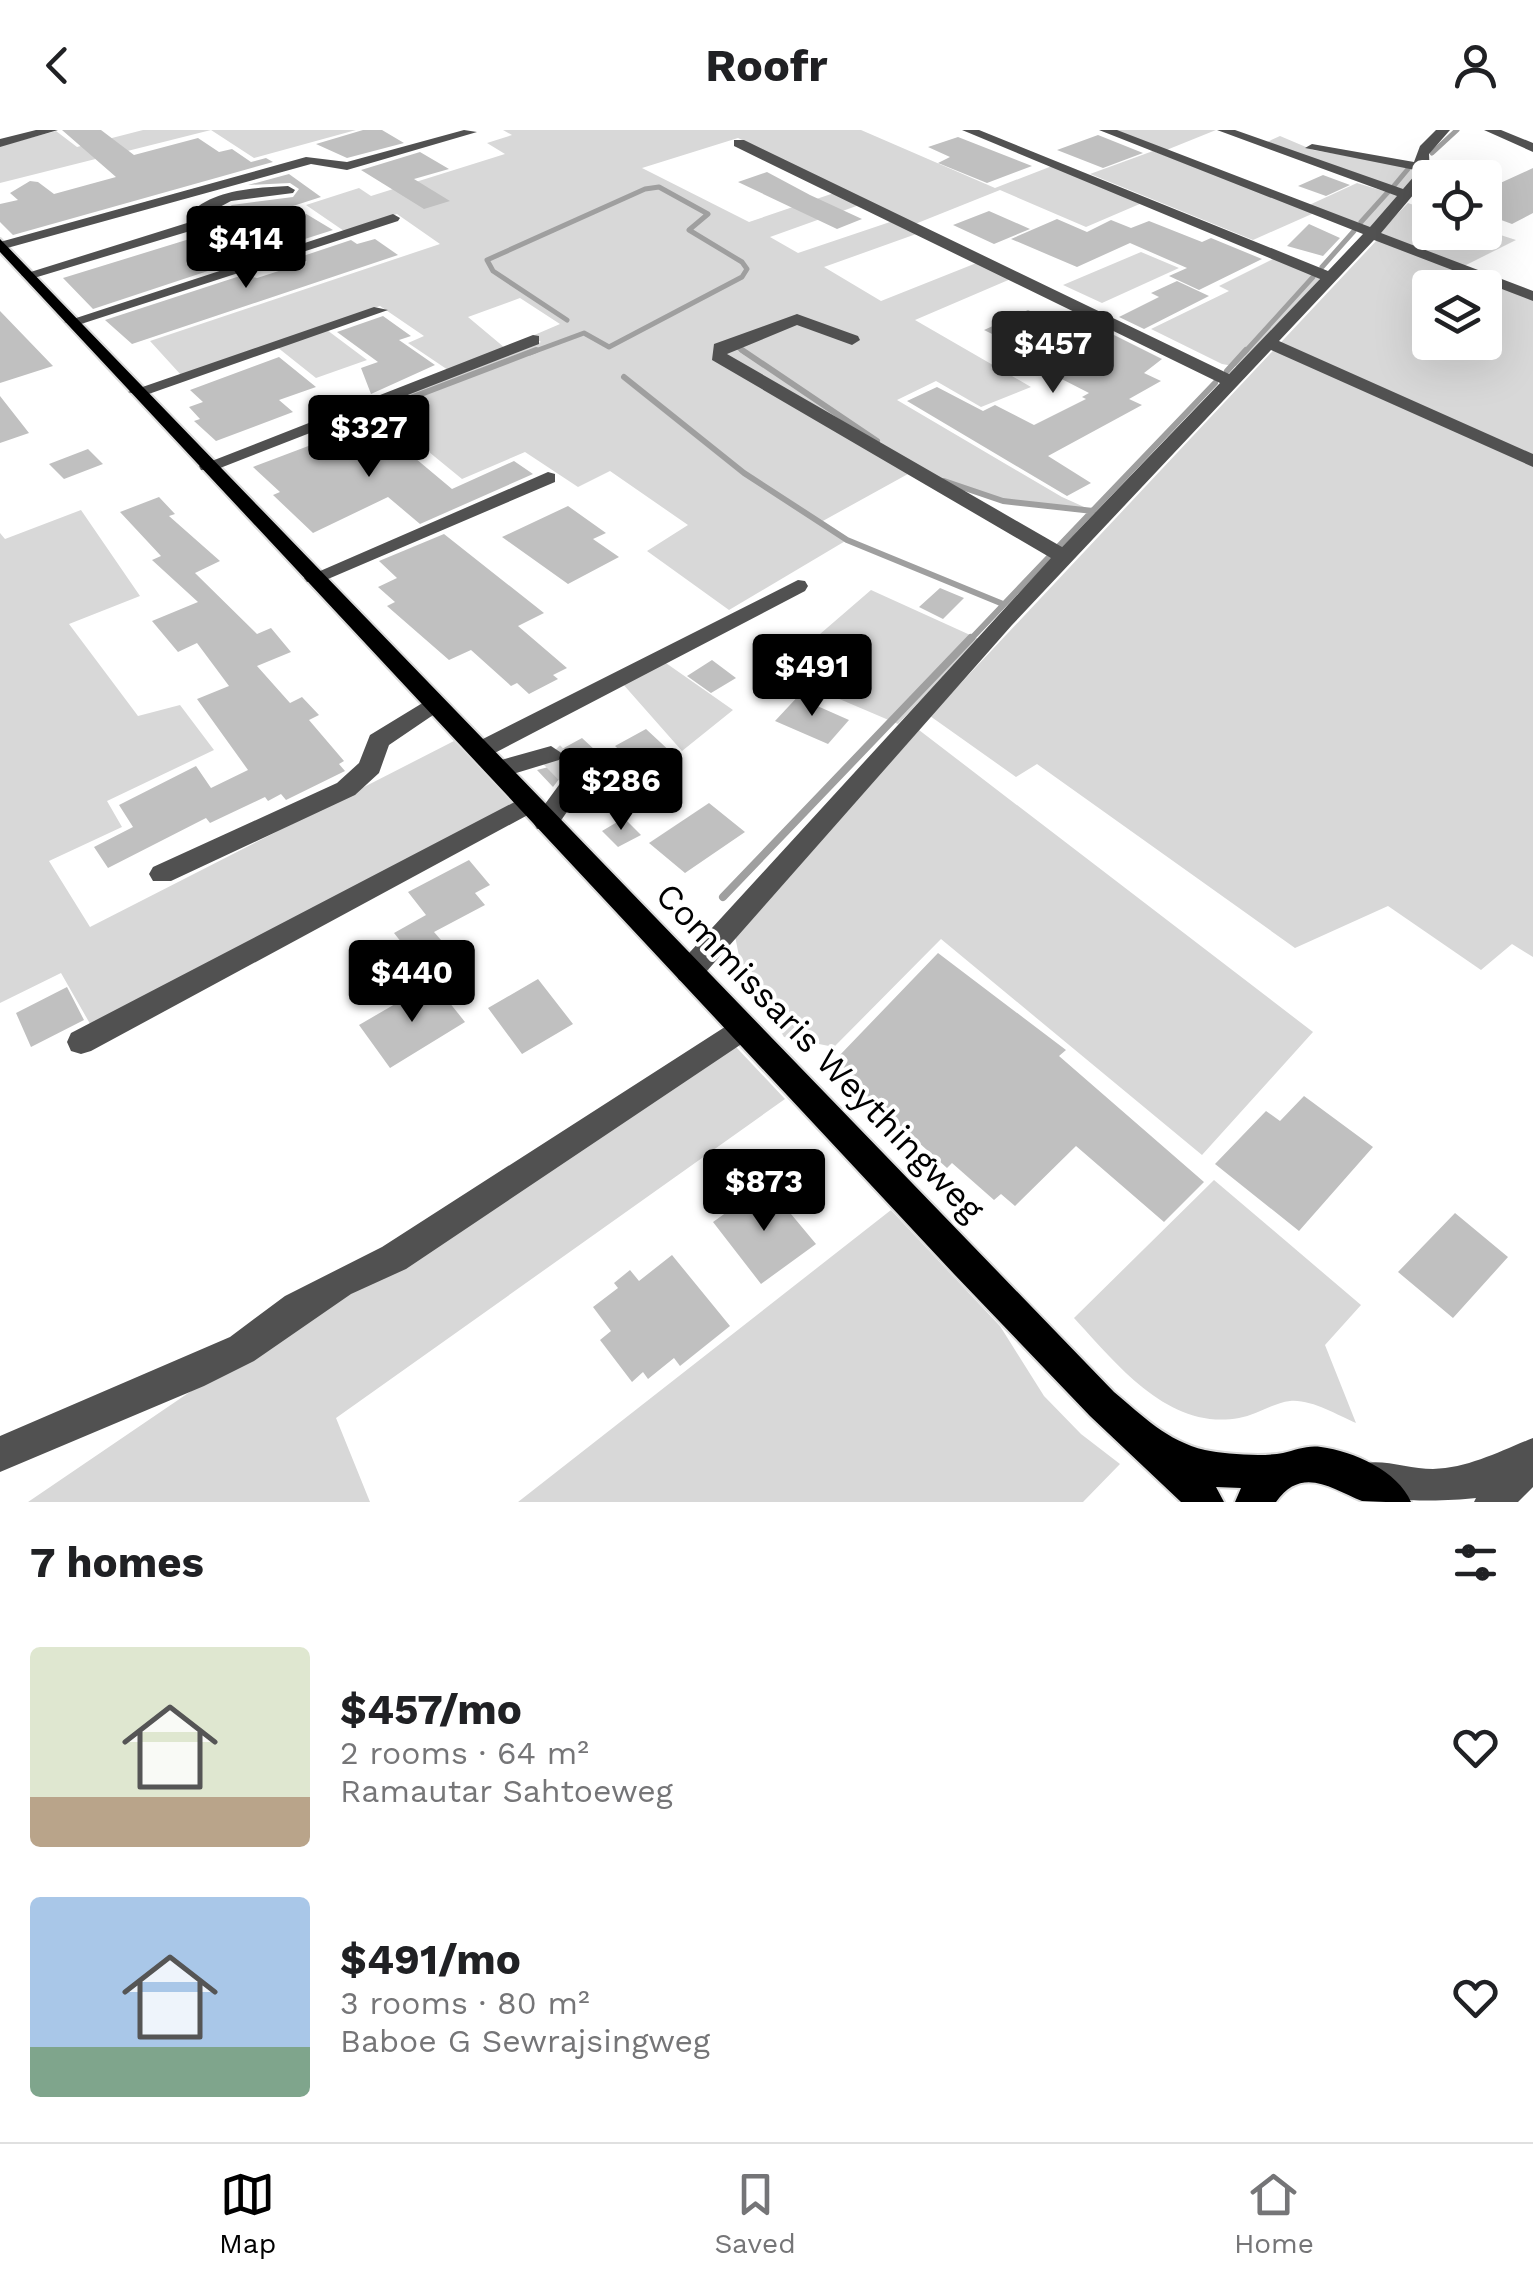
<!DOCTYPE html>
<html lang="en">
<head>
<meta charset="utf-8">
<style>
  :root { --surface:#fff; --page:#f6f6f6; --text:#202124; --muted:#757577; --line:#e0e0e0; --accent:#000 }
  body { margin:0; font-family:"Work Sans",sans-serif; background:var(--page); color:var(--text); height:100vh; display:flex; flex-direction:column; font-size:38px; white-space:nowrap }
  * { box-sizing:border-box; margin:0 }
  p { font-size:32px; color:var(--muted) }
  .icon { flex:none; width:55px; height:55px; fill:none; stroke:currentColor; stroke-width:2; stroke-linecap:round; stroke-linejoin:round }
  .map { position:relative; height:1372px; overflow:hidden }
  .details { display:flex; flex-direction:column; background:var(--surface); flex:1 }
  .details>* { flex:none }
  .fabs { position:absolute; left:1412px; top:30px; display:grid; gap:20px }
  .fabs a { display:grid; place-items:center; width:90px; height:90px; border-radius:10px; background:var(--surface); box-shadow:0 10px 40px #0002; font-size:50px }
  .price { position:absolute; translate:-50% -85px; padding:0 22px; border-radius:10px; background:var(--accent); color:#fff; font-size:32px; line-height:65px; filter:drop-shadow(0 2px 5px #0008) }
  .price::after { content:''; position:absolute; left:50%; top:60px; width:30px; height:22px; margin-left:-15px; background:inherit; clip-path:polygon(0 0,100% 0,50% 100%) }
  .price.active { background:#222; color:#fff }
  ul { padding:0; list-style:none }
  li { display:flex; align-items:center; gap:30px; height:250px; padding:0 30px }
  li span { display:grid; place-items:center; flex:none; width:280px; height:200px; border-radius:10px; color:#555 }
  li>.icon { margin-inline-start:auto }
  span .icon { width:120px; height:120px; fill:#fffc; stroke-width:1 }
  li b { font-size:42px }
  h2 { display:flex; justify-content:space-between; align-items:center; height:120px; padding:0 30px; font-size:42px }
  header { display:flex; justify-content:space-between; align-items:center; height:130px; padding:0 30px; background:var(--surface); font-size:45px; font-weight:700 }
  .menu { display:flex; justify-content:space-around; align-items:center; height:140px; border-top:2px solid var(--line); background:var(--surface); font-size:28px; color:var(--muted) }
  .menu a { display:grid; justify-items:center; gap:5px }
  .menu .active { color:var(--accent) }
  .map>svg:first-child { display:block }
  .green { fill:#d8d8d8; fill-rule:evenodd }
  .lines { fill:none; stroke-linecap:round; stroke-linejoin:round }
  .stream-far2 { stroke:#9f9f9f; stroke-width:5 }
  .stream-far1 { stroke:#9f9f9f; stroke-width:6 }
  .stream { stroke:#9f9f9f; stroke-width:8 }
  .building { fill:#c0c0c0 }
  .minor-tunnel { stroke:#d9d9d9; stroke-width:25; stroke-dasharray:25 12; stroke-linecap:butt }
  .major-casing { stroke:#dbdbdb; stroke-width:4 }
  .minor { fill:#515151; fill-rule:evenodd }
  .major { fill:#000; fill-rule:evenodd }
  .labels { text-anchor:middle; stroke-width:8; stroke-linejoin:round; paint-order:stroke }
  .street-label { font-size:35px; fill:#000; stroke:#fff }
</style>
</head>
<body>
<header><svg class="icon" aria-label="back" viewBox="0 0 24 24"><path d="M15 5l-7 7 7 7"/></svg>Roofr<svg class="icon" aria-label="person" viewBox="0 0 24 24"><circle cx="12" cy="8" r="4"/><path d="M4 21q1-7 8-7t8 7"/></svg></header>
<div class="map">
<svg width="1533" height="1372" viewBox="0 0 1533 1372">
  <rect width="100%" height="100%" fill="#fff"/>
  <path class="green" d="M 143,0 L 356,0 L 254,28 L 211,0 L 0,53 L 0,16 L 56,1 L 77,17 Z
    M 503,0 L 861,0 L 995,58 L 1052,36 L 1142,73 L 1086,97 L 1000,60 L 915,94 L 738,8 L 642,38 L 749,92 L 837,62 L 862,74 L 770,107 L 798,123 L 893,91 L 919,103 L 824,137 L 881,171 L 979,132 L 1013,148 L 915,190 L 1031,257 L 981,277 L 936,251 L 897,270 L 1062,367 L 1093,381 L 1003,371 L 917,339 L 821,392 L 847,410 L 729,480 L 647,421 L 688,395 L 610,341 L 578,357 L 525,322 L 462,349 L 374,277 L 541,212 L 532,206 L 560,194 L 520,168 L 468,187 L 505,218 L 448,240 L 408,213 L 424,206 L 380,176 L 181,245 L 150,211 L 440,114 L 397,84 L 344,101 L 306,75 L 359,58 L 371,66 L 505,24 L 487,13 L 512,5 Z
    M 1110,0 L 1216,0 L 1164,21 Z
    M 1280,6 L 1313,20 L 1418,38 L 1418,44 L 1403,60 L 1267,12 Z
    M 1153,21 L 1314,83 L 1253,110 L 1090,44 Z
    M 1357,53 L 1400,66 L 1370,98 L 1307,76 Z
    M 1408,73 L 1430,81 L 1430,102 L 1485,100 L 1516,110 L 1464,136 L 1378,104 Z
    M 1377,110 L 1533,170 L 1533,827 L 1512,814 L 1481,840 L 1388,776 L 1295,818 L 1037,634 L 1016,647 L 930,586 ZM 1430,158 L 1485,158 L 1485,212 L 1430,212 Z
    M 1141,122 L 1179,138 L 1102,173 L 1063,155 Z
    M 1275,128 L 1319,147 L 1319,150 L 1239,237 L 1222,234 L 1151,199 L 1229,161 L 1219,156 Z
    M 327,200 L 367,230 L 316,248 L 277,217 Z
    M 81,380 L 140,466 L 69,494 L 138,586 L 180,575 L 214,620 L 107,671 L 122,697 L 49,731 L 90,797 L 454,611 L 515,673 L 93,899 L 61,843 L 0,873 L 0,403 L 5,409 Z
    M 871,460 L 979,509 L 898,594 L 776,542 Z
    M 663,531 L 733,580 L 682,621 L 622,553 Z
    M 919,600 L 1313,902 L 1202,1025 L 941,809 L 834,917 L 784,907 L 741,836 L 735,806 Z
    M 721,901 L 785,969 L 336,1288 L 370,1372 L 28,1372 Z
    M 1214,1050 L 1361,1175 L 1325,1215 L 1356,1293 C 1337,1285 1311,1269 1290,1271 C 1273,1273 1256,1285 1239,1288 C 1168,1301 1116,1233 1074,1188 Z
    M 891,1080 L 1000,1196 L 1044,1266 L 1081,1304 L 1120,1334 L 1083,1372 L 518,1372 Z"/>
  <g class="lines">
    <path class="stream-far2" d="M 1432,23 L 1457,0
      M 1393,57 L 1408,39
      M 1361,92 L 1388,62
      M 1322,137 L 1354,101
      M 739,218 L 746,223
      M 530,223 L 584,203 L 609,217 L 742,147 L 747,139 L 742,132 L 689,100 L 708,84 L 659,57 L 645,59 L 487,130 L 493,141 L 567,190
      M 1244,223 L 1313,147"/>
    <path class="stream-far1" d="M 742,220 L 877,311
      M 1227,241 L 1246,220
      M 624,247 L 744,343 L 847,410 L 1003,474
      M 400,272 L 536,220
      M 944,351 L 1003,371 L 1093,381
      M 1058,417 L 1215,253
      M 969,511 L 1049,427"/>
    <path class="stream" d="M 723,767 L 971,508"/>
  </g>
  <path class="building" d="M 62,0 L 101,0 L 134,25 L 198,8 L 219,22 L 232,19 L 251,32 L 266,28 L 273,32 L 13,105 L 0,92 L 0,74 L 18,70 L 10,63 L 30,51 L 38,52 L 54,64 L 116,47 Z
    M 363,0 L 382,0 L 404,13 L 347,28 L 316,14 Z
    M 1098,5 L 1143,23 L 1103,38 L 1057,20 Z
    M 958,7 L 1032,36 L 987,53 L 938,33 L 950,27 L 928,17 Z
    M 420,22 L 449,39 L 414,49 L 450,71 L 424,79 L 361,40 Z
    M 1533,38 L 1533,83 L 1512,94 L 1485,84 L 1485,60 Z
    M 767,42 L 810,65 L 862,89 L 837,99 L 738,52 Z
    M 289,44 L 321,67 L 293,76 L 333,100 L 286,115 L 266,100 L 230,111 L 204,92 L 232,75 L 293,67 L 299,59 L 290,53 L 248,55 Z
    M 1323,45 L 1350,55 L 1326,66 L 1298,56 Z
    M 989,81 L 1030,99 L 994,114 L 953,95 Z
    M 1057,89 L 1087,102 L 1111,90 L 1131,98 L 1149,91 L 1202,112 L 1211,108 L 1262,129 L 1199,160 L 1169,146 L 1187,138 L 1130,113 L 1077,137 L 1011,109 Z
    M 1309,94 L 1340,108 L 1323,126 L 1287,116 Z
    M 196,107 L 229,134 L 93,179 L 63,148 Z
    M 375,109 L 398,125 L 132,214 L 105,190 L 243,145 L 257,148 L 307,132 L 300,127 L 351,110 L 357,114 Z
    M 1177,151 L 1209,166 L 1144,199 L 1119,187 L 1159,167 L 1151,163 Z
    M 1028,180 L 1066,198 L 1079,191 L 1098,197 L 1162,229 L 1144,243 L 1161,251 L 1129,269 L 1142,275 L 1048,326 L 1091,353 L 1067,366 L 907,271 L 937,257 L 983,281 L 995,275 L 1034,295 L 1086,269 L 1082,267 L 1089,263 L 1050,243 L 1061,238 L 984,200 Z
    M 0,181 L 53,236 L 0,253 Z
    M 383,186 L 411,206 L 399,210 L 435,235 L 371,264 L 361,238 L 378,232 L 337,202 Z
    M 279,227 L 316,257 L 279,270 L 293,282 L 216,311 L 194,291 L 200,289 L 189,277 L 203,272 L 190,260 Z
    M 0,266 L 29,303 L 0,313 Z
    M 372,292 L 452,359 L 514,331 L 533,344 L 420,394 L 388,367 L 313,403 L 273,365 L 280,362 L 253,337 Z
    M 88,319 L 103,334 L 64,349 L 49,334 Z
    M 159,367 L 175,384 L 169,386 L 220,431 L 195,443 L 257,504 L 271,498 L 291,522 L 257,536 L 290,573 L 302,567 L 319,585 L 309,590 L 344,631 L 339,634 L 345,641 L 286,670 L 281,664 L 268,671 L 265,667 L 210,693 L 206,688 L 108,738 L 94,717 L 133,697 L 119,675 L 196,636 L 211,658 L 248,640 L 197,569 L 229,556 L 197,513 L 178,522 L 152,491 L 198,472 L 152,430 L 161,426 L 120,382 Z
    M 568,376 L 606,403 L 593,409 L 619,427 L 568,454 L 502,407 Z
    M 444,404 L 544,483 L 518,496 L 567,538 L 553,545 L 558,549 L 529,564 L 517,553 L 511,556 L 471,520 L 449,530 L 387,476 L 395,472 L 378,457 L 397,448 L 379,431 Z
    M 940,458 L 964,468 L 943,489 L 919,477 Z
    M 712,530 L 736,548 L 711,563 L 687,546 Z
    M 802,562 L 820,570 L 815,575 L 849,590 L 828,614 L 775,591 Z
    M 646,599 L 674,625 L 643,642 L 615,616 Z
    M 582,608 L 608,632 L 587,644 L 578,638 L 566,640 L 553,657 L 537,640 L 560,634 L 567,623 L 562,619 Z
    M 709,673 L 745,702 L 685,743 L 649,713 Z
    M 624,688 L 641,705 L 618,717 L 602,701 Z
    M 469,730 L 490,755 L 475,763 L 485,775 L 434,802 L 441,810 L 413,827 L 394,803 L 426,785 L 408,762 Z
    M 938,823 L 1066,920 L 1059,926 L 1204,1052 L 1164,1092 L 1076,1016 L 1015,1076 L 1001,1064 L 994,1070 L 952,1033 L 947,1038 L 848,949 L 838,927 Z
    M 538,849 L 573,894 L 522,924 L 488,878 Z
    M 433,852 L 465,892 L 390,938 L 359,895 Z
    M 67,857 L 84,890 L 31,917 L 16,883 Z
    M 1304,966 L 1373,1017 L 1299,1101 L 1215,1034 L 1266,981 L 1280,991 Z
    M 766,1054 L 816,1114 L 761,1154 L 713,1092 Z
    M 1455,1083 L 1508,1127 L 1453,1188 L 1398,1142 Z
    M 672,1125 L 730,1196 L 680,1236 L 674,1228 L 648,1249 L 643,1242 L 632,1252 L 600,1210 L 611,1201 L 593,1177 L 618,1158 L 614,1153 L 630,1140 L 639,1151 Z"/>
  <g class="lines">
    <path class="minor-tunnel" d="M 551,624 L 576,650"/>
    <defs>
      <path id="major" d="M 0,109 L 1114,1262 C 1143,1286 1167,1311 1205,1320 C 1225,1324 1262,1327 1283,1323 C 1296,1320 1307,1315 1321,1317 C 1353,1321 1398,1341 1411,1372 C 1396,1372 1375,1372 1362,1371 C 1332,1359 1302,1335 1276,1372 L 1235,1372 L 1241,1358 L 1216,1357 L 1224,1372 L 1181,1372 L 1090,1286 L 954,1144 L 0,122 Z"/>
    </defs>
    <use href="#major" class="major-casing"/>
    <path class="minor" d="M 36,0 L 58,0 L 0,17 L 0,9 Z
      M 464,0 L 477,2 L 347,40 L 311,34 L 0,120 L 0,112 L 306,27 L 347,32 Z
      M 962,0 L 979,0 L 1328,141 L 1363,104 L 1099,0 L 1117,0 L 1370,97 L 1397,66 L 1217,0 L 1235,0 L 1403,59 L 1416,44 L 1415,40 L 1305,18 L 1312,14 L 1414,32 L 1420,16 L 1436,0 L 1450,0 L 1429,24 L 1430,45 L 1381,103 L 1533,161 L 1533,171 L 1374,110 L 1279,211 L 1533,324 L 1533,337 L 1271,220 L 1012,495 L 699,850 L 689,853 L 679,850 L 675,842 L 679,834 L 1051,428 L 712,230 L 714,214 L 797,184 L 858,206 L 860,210 L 852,215 L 797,195 L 727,224 L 1062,417 L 1220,253 L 734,16 L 734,10 L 744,10 L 1229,244 L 1320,149 Z
      M 1484,0 L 1501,0 L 1533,13 L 1533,22 Z
      M 288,56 L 295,60 L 293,63 L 231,71 L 201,87 L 200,98 L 34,148 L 21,145 L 187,93 L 187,86 C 212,59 253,58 288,56 Z
      M 393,84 L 400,88 L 398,91 L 78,195 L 64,192 Z
      M 374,177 L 388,180 L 143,266 L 128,262 Z
      M 533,205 L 539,206 L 539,214 L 215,340 L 201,340 L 199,336 Z
      M 548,342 L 555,344 L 555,352 L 321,452 L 307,452 L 304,448 Z
      M 798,450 L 805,451 L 808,456 L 805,461 L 487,627 L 479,629 L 467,621 L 471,615 Z
      M 434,566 L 446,574 L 442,579 L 389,615 L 379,643 L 355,665 L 171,751 L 153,751 L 149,744 L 153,737 L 337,653 L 359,633 L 370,605 Z
      M 551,616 L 563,624 L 559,630 L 496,649 L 484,640 L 487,634 Z
      M 576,641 L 588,650 L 585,656 L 555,699 L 537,699 L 533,692 L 537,685 L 567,644 Z
      M 528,665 L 537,668 L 540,674 L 537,680 L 91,921 L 81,924 L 71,921 L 67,912 L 71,903 Z
      M 742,886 L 752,889 L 756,898 L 752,907 L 406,1139 L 351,1164 L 254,1231 L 204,1256 L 0,1342 L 0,1306 L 230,1207 L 285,1166 L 382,1117 Z
      M 1533,1308 L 1533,1357 L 1518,1372 L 1474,1372 L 1476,1368 C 1441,1372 1388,1372 1354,1362 L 1349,1349 L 1354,1336 C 1378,1326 1407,1339 1433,1339 C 1469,1338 1500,1321 1533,1308 Z"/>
    <use href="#major" class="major"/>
  </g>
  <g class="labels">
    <g class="street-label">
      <text transform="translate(820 922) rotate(46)" y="12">Commissaris Weythingweg</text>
    </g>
  </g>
</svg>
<div class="fabs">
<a><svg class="icon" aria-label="locate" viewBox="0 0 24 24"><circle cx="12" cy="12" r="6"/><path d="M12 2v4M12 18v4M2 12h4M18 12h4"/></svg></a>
<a><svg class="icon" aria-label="layers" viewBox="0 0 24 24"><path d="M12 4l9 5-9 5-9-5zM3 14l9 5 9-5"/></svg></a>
</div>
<b class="price" style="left:246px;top:161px">$414</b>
<b class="price active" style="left:1053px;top:266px">$457</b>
<b class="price" style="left:369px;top:350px">$327</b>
<b class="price" style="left:812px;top:589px">$491</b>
<b class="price" style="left:621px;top:703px">$286</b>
<b class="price" style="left:412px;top:895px">$440</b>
<b class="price" style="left:764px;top:1104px">$873</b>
</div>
<section class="details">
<h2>7 homes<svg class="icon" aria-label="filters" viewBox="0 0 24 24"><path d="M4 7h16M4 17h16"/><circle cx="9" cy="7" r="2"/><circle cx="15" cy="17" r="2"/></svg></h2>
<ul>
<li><span style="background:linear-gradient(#dfe7d0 75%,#b9a48a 0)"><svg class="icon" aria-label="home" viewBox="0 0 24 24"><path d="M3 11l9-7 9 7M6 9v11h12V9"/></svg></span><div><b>$457/mo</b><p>2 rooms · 64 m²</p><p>Ramautar Sahtoeweg</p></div><svg class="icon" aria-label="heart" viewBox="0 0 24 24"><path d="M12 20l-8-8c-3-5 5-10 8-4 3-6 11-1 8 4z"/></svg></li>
<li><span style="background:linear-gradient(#a9c7e8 75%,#7fa58c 0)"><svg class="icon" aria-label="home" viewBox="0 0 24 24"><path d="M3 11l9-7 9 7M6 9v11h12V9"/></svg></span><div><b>$491/mo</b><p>3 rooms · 80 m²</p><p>Baboe G Sewrajsingweg</p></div><svg class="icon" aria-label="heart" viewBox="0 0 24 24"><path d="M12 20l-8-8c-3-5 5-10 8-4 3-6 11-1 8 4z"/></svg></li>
</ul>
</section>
<nav class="menu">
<a class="active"><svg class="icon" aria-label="map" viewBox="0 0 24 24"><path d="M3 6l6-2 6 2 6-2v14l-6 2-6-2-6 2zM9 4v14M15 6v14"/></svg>Map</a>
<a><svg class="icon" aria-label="saved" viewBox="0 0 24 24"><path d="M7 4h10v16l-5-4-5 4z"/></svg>Saved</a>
<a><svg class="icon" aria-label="home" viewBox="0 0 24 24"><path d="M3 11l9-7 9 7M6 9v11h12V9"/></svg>Home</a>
</nav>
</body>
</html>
